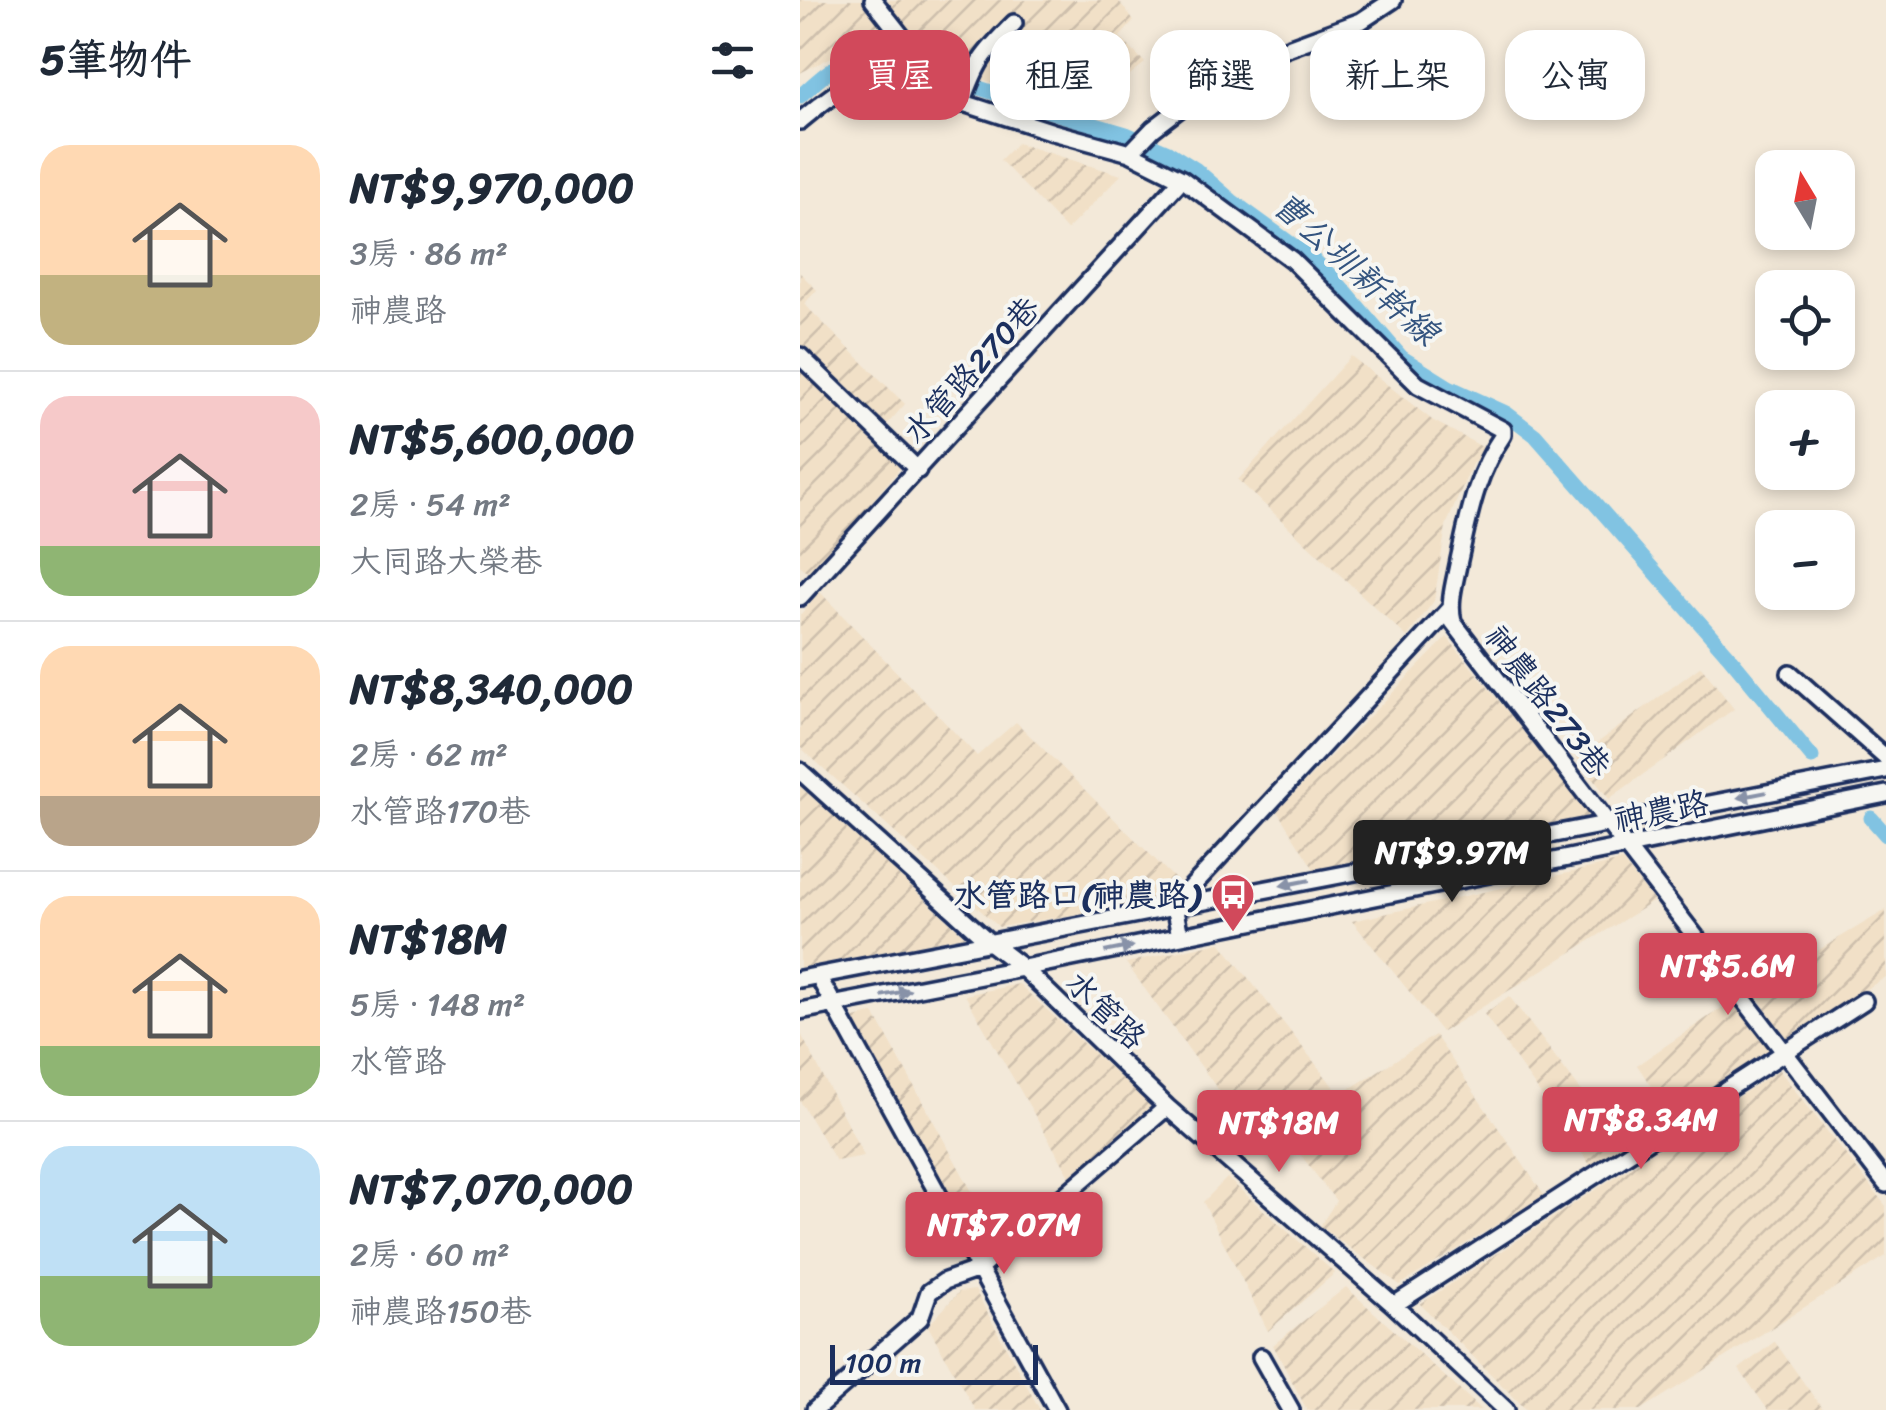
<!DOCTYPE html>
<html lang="zh-TW">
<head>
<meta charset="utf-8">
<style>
  :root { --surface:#fff; --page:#f2f2f3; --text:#1f2937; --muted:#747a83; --line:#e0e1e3; --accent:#d1495b }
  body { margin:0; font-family:Sriracha,"LXGW WenKai TC",sans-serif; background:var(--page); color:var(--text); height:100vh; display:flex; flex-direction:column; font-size:38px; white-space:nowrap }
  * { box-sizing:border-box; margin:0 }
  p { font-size:32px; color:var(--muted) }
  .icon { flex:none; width:55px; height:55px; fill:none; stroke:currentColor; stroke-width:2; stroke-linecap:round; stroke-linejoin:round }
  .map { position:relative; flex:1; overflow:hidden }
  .details { display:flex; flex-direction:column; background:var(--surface); width:800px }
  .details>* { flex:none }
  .banner { position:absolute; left:30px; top:30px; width:905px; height:90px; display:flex; gap:20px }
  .needle { width:65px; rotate:350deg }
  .buttons { position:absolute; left:955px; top:150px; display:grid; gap:20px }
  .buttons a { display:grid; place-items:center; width:100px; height:100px; border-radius:20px; background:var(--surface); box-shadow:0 5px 15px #0003; font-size:50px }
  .scale { position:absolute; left:30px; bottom:25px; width:208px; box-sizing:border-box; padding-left:10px; border:5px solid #1b2f5e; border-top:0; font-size:28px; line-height:35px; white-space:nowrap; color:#1b2f5e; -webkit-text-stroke:8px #f6f6f2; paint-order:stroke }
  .price { position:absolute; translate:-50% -85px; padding:0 22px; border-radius:10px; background:var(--accent); color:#fff; font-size:32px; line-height:65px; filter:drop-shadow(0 2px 5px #0008) }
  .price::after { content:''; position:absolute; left:50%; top:60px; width:30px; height:22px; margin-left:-15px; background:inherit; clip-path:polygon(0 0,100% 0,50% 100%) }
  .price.on { background:#222; color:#fff }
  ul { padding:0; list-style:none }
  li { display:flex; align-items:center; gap:30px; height:250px; padding:0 40px }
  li+li { border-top:2px solid var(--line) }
  li span { display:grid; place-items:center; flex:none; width:280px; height:200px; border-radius:30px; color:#555 }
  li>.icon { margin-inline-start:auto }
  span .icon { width:120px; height:120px; fill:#fffc; stroke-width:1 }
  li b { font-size:42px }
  h2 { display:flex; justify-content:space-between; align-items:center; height:120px; padding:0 40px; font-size:42px }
  .pill { padding:0 35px; border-radius:30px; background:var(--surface); box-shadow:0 5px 15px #0003; font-size:35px; line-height:90px }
  .pill.on { background:var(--accent); color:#fff }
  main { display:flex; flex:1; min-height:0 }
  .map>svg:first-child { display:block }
  .industrial { fill:url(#industrial-furrows) }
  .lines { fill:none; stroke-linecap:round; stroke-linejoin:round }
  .canal { stroke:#81c3e2; stroke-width:15 }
  .minor-casing { stroke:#1b2f5e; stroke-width:22 }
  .minor { stroke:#f6f6f2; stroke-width:15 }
  .oneway { fill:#8892a8 }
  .labels { text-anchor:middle; stroke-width:8; stroke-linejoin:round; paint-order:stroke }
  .street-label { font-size:32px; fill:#1b2f5e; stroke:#f6f6f2 }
  .poi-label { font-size:32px; font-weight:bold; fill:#1b2f5e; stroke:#f6f6f2; text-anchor:end }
  .water-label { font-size:35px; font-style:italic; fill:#34547f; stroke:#f6f6f2 }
</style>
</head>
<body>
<main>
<section class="details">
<h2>5筆物件<svg class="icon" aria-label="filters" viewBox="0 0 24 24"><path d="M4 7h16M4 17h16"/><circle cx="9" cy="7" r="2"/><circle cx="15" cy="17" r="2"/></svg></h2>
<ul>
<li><span style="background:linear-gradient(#ffd9b3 65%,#c2b280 0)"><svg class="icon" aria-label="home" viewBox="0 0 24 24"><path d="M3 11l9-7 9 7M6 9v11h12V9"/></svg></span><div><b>NT$9,970,000</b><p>3房 · 86 m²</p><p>神農路</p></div></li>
<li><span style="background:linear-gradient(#f6c9c9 75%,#8fb573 0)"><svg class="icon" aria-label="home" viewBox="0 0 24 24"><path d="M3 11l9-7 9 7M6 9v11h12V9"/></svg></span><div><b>NT$5,600,000</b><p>2房 · 54 m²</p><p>大同路大榮巷</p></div></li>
<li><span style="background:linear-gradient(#ffd9b3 75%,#b9a48a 0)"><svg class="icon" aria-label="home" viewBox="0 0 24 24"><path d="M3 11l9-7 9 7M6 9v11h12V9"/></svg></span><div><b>NT$8,340,000</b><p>2房 · 62 m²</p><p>水管路170巷</p></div></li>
<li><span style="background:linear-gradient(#ffd9b3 75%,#8fb573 0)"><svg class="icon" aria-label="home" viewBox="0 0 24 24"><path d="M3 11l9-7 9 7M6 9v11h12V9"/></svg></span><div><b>NT$18M</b><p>5房 · 148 m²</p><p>水管路</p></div></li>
<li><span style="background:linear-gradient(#bfe0f5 65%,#8fb573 0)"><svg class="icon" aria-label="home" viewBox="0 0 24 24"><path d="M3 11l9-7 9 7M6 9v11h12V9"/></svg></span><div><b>NT$7,070,000</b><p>2房 · 60 m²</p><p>神農路150巷</p></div></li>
</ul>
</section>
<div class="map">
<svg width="1086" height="1410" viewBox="0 0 1086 1410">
  <defs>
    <pattern id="industrial-furrows" width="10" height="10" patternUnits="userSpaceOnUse" patternTransform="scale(2.5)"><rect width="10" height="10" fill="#f1e0c7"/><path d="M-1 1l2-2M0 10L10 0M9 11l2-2" fill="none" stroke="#cec0ad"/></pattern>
  </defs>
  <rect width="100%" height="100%" fill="#f3e9d9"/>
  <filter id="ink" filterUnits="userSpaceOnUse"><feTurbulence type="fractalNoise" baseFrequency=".01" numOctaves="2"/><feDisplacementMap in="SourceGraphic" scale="20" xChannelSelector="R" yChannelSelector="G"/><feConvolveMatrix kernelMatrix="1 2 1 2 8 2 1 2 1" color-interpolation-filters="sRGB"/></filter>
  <g filter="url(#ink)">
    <path class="industrial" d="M 0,0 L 318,0 L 334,21 L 320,37 L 345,63 L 291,105 L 242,100 L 116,56 L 69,47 L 38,54 L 0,73 Z
      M 217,143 L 321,175 L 267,230 L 200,160 Z
      M 0,273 L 17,290 L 4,304 L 105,404 L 84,428 L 0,346 Z
      M 551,356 L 632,420 L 686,449 L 672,464 L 646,526 L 634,601 L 607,637 L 438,480 Z
      M 0,368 L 101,467 L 10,575 L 0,565 Z
      M 20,592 L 177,756 L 216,722 L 378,882 L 357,901 L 199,927 L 0,747 L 0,615 Z
      M 647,637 L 794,818 L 515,871 L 477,811 Z
      M 901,666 L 934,709 L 809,799 L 777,758 Z
      M 0,786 L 165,936 L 0,968 Z
      M 822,861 L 854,901 L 642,1032 L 552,921 Z
      M 1086,910 L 1086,977 L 984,1040 L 953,989 Z
      M 420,942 L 540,1095 L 635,1035 L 744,1195 L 600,1285 L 520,1226 L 536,1201 L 490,1141 L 459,1146 L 326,963 Z
      M 219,984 L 352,1107 L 271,1178 L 165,995 Z
      M 709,996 L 824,1147 L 793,1169 L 684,1014 Z
      M 932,1001 L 973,1050 L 872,1118 L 837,1065 Z
      M 74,1013 L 198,1239 L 176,1248 L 51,1019 Z
      M 0,1032 L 64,1156 L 36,1161 L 0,1101 Z
      M 979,1070 L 1086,1206 L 1086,1256 L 841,1410 L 727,1410 L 620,1304 Z
      M 427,1178 L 535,1273 L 468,1331 L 403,1202 Z
      M 546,1287 L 682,1410 L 507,1410 L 473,1345 Z
      M 175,1290 L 240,1410 L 175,1410 L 128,1326 L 159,1292 Z
      M 974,1342 L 975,1342 L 1023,1410 L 968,1410 L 939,1369 Z"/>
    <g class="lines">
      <path class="canal" d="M 0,96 C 32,68 43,55 87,57 L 248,111 L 326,134 L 368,152 L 395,169 L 432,201 L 516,262 L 535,280 L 601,357 L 649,387 L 706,413 L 735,435 L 928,655 L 1012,757
        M 1071,818 L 1086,835"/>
      <defs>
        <path id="minor" d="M 73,0 L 103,38 L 101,48 L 86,78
          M 162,104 C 177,61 182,55 214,23
          M 0,121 C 28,99 48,77 86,78 L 253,132 L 330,153 L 353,129 L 395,97 L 474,53 L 561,21 L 593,0
          M 330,153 L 382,179 L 492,260 L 618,385 L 703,430 L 703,435 C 676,474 669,515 659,560 C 655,582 648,601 653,622 L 1086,1184
          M 0,356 L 118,470
          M 0,597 L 382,179
          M 990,673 L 1086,758
          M 0,771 L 189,942 L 223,968 L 367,1107 L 594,1305 L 706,1410
          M 380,936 L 374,906 L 650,609
          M 18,976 L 257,1410
          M 0,979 L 1086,770
          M 0,1011 L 223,968 L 1086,794
          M 594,1305 L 1064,1001
          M 461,1357 L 491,1410
          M 15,1410 L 120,1318 L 129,1292 L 145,1281 L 179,1269 L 367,1107"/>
      </defs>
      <use href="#minor" class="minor-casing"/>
      <use href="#minor" class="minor"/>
    </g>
    <defs><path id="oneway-solid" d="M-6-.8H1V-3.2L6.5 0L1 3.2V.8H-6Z" transform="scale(2.5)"/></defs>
    <g class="oneway">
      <use href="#oneway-solid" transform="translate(952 795) rotate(169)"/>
      <use href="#oneway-solid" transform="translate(495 883) rotate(169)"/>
      <use href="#oneway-solid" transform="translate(319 949) rotate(-11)"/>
      <use href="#oneway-solid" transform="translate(96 993) rotate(-11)"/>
    </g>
  </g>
  <defs>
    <symbol id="bus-pin" viewBox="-11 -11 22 30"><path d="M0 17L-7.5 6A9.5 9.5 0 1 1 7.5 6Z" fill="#d1495b" stroke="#f6f6f2"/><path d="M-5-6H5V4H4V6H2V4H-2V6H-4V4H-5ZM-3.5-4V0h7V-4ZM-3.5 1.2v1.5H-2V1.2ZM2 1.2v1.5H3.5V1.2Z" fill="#fff"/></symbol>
  </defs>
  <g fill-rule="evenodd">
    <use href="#bus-pin" x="408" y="870" width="50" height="68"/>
  </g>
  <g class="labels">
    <g class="street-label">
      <text transform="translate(171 370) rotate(-48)" y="11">水管路270巷</text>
      <text transform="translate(748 701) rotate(52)" y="11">神農路273巷</text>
      <text transform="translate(861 811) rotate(-11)" y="11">神農路</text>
      <text transform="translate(306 1010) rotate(44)" y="11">水管路</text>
    </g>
    <g class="poi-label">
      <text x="400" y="906">水管路口(神農路)</text>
    </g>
    <g class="water-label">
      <text transform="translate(556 268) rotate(42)" y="12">曹公圳新幹線</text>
    </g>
  </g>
</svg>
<div class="buttons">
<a><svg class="needle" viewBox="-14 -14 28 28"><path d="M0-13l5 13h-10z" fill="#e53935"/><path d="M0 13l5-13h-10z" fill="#747a83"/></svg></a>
<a><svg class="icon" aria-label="locate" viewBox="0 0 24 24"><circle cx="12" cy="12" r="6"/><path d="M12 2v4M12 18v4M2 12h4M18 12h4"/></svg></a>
<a>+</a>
<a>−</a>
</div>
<div class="scale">100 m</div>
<b class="price on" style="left:652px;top:905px">NT$9.97M</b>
<b class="price" style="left:928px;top:1018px">NT$5.6M</b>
<b class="price" style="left:841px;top:1172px">NT$8.34M</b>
<b class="price" style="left:479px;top:1175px">NT$18M</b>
<b class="price" style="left:204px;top:1277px">NT$7.07M</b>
<div class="banner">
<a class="pill on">買屋</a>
<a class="pill">租屋</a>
<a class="pill">篩選</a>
<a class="pill">新上架</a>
<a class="pill">公寓</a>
</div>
</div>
</main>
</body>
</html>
